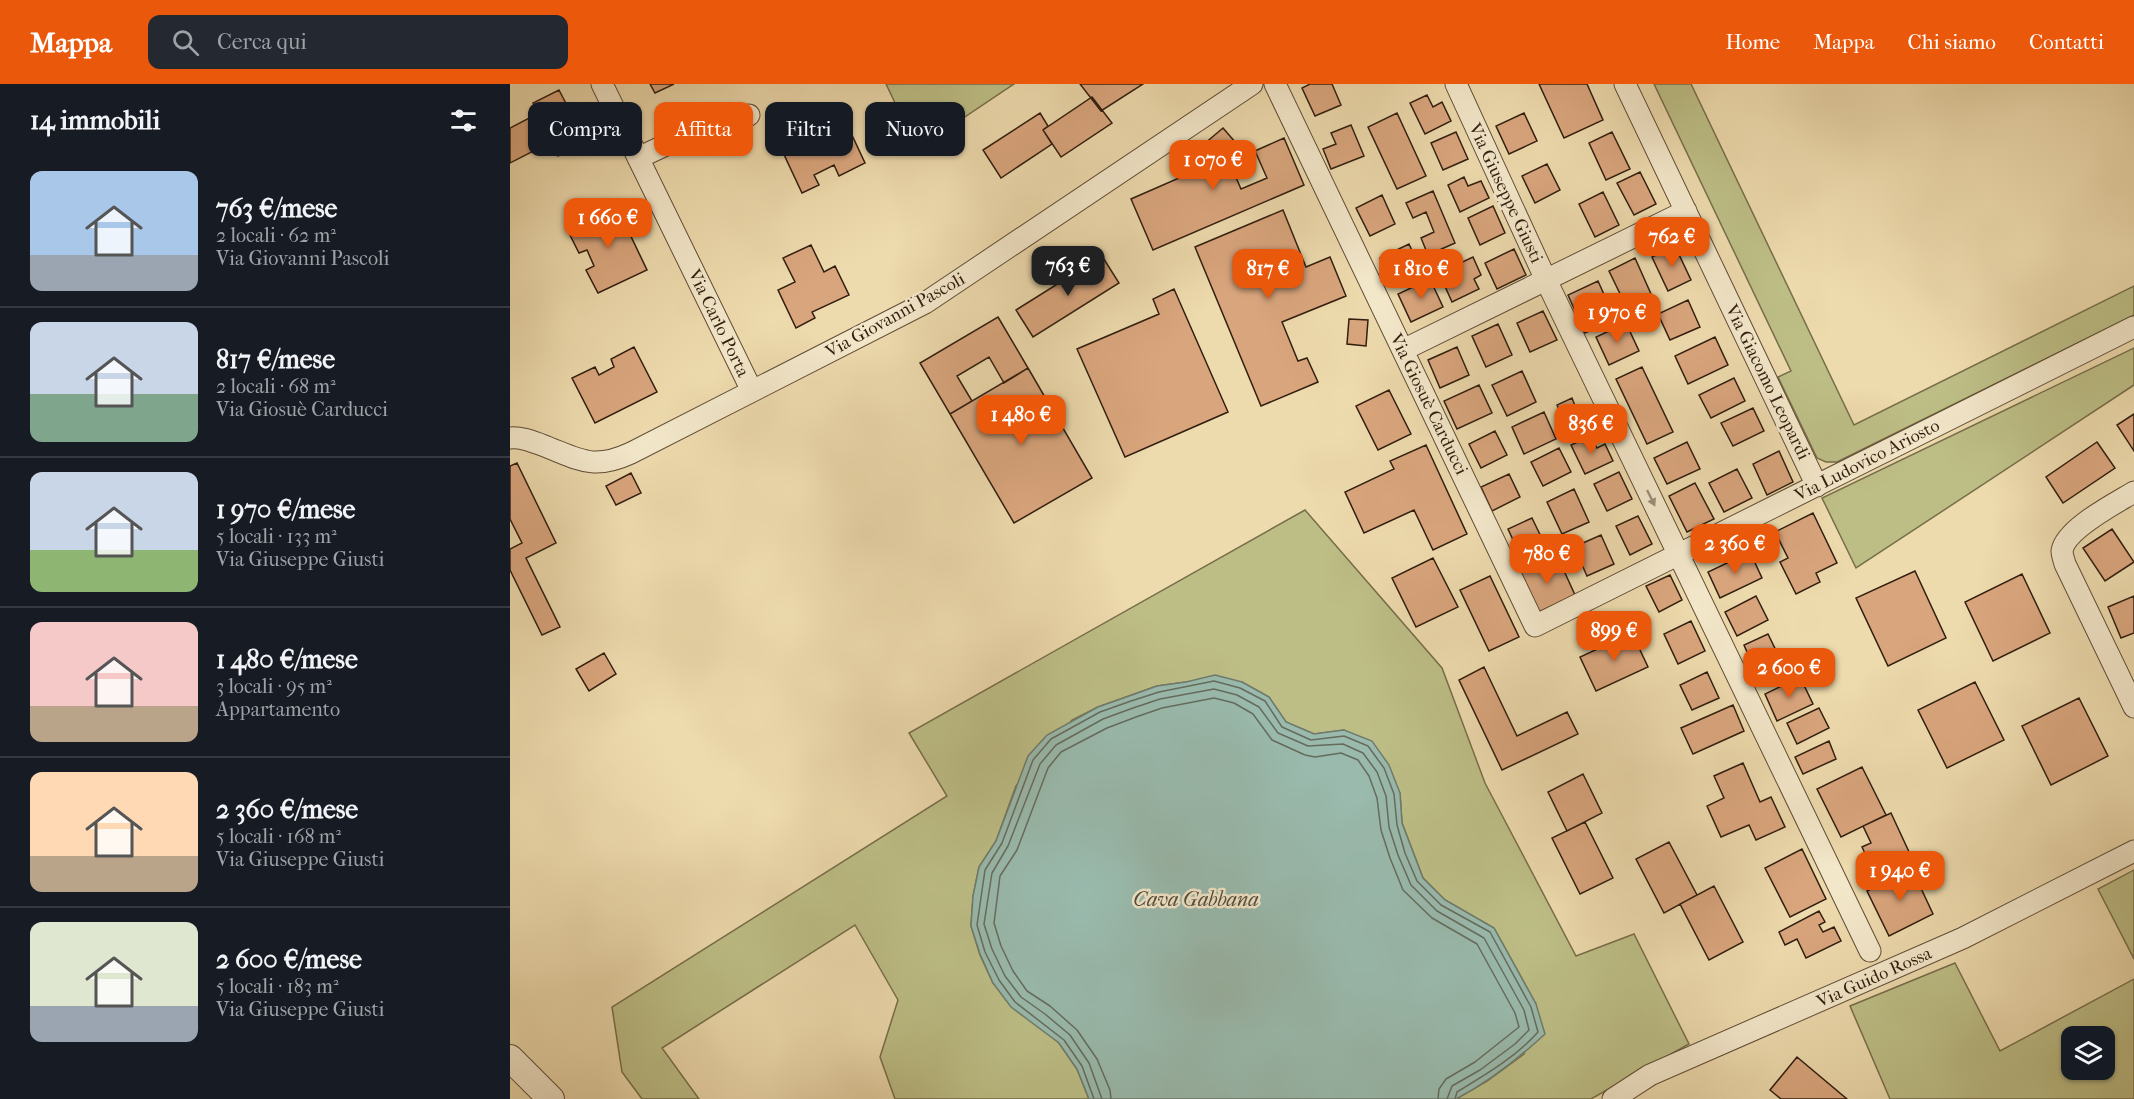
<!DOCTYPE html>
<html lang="it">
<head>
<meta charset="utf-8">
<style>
  :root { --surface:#171b24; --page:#242831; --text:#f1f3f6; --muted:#9ea1a6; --line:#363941; --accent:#ea580c }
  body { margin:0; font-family:"IM FELL French Canon",serif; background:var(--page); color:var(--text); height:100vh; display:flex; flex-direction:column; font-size:22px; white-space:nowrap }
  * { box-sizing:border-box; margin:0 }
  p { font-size:20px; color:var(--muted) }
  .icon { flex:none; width:33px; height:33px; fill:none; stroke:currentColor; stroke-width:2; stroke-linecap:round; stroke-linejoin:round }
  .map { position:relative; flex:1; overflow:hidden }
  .drawer { display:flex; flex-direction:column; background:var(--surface); width:510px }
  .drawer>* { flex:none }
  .top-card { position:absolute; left:18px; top:18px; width:570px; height:54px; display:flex; gap:12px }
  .tools { position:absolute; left:1551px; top:942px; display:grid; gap:12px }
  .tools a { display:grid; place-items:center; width:54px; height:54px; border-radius:12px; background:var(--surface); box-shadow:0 2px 4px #0004; font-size:30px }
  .price { position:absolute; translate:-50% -51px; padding:0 14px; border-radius:12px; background:var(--accent); color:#fff; font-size:20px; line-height:39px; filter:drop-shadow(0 2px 3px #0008) }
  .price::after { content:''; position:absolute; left:50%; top:36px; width:18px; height:14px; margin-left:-9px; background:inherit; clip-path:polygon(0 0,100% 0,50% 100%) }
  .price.current { background:#222; color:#fff }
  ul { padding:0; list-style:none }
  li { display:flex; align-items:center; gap:18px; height:150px; padding:0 30px }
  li+li { border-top:2px solid var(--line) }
  li span { display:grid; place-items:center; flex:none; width:168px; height:120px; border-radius:12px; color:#555 }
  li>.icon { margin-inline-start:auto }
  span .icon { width:72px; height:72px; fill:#fffc; stroke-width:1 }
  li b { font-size:26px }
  h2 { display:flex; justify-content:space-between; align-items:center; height:72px; padding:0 30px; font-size:26px }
  .chip { padding:0 21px; border-radius:12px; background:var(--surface); box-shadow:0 2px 4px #0004; font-size:21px; line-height:54px }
  .chip.current { background:var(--accent); color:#fff }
  header { display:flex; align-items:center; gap:36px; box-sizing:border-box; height:84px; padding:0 30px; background:var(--accent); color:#fff }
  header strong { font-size:28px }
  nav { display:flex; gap:33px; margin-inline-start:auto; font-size:21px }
  .search { width:420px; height:54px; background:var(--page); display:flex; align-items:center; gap:15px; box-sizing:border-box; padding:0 21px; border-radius:12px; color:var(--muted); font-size:22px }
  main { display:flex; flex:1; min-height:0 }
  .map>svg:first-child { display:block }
  .green { fill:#bdbe86; stroke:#776e4a; stroke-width:1.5; fill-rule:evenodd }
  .water { fill:#99baad; stroke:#6f7c6e; stroke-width:1.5 }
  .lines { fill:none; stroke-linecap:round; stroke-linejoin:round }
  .shore { stroke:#656c5e; stroke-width:1.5 }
  .building { fill:#d9a57d; stroke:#311e0f; stroke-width:1.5 }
  .minor-casing { stroke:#604d36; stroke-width:23 }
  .tertiary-casing { stroke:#604d36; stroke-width:28 }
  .minor { stroke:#f3e7ca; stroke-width:21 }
  .tertiary { stroke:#f3e7ca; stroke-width:26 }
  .oneway { fill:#9c8d76 }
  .labels { text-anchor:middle; stroke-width:5; stroke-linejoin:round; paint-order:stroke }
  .street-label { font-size:18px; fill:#311e0f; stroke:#f3e7ca }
  .water-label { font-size:20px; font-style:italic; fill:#504d3e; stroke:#f3e7ca }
</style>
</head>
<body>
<header>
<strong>Mappa</strong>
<div class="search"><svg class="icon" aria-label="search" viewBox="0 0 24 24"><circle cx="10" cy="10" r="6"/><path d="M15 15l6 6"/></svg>Cerca qui</div>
<nav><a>Home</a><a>Mappa</a><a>Chi siamo</a><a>Contatti</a></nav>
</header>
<main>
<section class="drawer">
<h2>14 immobili<svg class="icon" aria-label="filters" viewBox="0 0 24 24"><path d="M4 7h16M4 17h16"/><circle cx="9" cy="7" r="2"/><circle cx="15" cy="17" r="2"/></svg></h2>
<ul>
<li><span style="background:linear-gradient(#a9c7e8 70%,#9aa5b1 0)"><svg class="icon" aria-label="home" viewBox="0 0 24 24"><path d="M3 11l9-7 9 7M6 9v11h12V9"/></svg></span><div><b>763 €/mese</b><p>2 locali · 62 m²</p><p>Via Giovanni Pascoli</p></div></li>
<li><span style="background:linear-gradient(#c9d6e8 60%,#7fa58c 0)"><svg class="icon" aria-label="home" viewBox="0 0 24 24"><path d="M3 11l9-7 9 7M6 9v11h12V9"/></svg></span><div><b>817 €/mese</b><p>2 locali · 68 m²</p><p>Via Giosuè Carducci</p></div></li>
<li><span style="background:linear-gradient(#c9d6e8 65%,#8fb573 0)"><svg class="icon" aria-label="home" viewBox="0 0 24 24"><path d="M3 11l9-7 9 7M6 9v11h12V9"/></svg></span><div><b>1 970 €/mese</b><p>5 locali · 133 m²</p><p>Via Giuseppe Giusti</p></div></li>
<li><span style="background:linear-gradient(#f6c9c9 70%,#b9a48a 0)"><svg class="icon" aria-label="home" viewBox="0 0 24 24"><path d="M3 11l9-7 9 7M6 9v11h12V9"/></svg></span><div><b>1 480 €/mese</b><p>3 locali · 95 m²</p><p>Appartamento</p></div></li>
<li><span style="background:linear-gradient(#ffd9b3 70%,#b9a48a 0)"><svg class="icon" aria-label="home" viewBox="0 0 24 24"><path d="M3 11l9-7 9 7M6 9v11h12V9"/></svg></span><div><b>2 360 €/mese</b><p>5 locali · 168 m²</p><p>Via Giuseppe Giusti</p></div></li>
<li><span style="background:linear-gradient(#dfe7d0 70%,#9aa5b1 0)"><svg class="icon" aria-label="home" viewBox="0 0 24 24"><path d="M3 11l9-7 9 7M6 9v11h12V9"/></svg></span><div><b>2 600 €/mese</b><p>5 locali · 183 m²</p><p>Via Giuseppe Giusti</p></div></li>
</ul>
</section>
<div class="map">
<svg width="1624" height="1015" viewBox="0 0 1624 1015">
  <rect width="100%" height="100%" fill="#eddaad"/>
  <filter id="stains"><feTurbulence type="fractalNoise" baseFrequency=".00333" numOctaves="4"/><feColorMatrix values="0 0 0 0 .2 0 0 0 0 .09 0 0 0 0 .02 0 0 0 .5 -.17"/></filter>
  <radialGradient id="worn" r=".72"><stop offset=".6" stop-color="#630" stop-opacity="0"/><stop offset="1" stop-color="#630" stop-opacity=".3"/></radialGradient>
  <path class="green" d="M 376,0 L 504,0 L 407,65 Z
    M 1144,0 L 1181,0 L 1344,341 L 1624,202 L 1624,231 L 1327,378 L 1316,378 L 1307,374 L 1268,293 L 1281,287 Z
    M 1624,264 L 1624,301 L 1346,484 L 1312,414 Z
    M 795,426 L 932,584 L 975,699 L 1066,872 L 1124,850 L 1179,960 L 1081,1015 L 946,1015 L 977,997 L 1014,970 L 1026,920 L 984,844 L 935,816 L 913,794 L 892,739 L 890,709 L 834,646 L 804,650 L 776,638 L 759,613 L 732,598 L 676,598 L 647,602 L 588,623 L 562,636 L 506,702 L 486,757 L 469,783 L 463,812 L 461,842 L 470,871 L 483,899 L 549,959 L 567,985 L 579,1015 L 385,1015 L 370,973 L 388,916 L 345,841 L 152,964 L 189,1015 L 132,1015 L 112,988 L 102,923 L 437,712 L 399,649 Z
    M 1624,786 L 1624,875 L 1588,805 Z
    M 1445,879 L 1490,967 L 1624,895 L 1624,1015 L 1380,1015 L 1340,922 ZM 1562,952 L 1594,952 L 1594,986 L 1562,986 Z"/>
  <path class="water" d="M 705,591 L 732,598 L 759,613 L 776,638 L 804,650 L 834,646 L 862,657 L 879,681 L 890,709 L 892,739 L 913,794 L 935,816 L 984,844 L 1026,920 L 1035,950 C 1008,975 979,998 946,1015 L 579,1015 L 567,985 L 549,959 L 501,923 L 483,899 L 470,870 L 461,842 L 463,812 L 469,783 L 486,757 L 518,672 L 537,651 L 588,623 L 619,612 L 647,602 L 676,598 Z"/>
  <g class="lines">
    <path class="shore" d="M 584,1015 L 572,982 L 554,956 L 505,918 L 489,896 L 475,868 L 467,841 L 475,786 L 492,759 L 523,676 L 541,655 L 590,628 L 621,617 L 649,608 L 704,597 L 730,604 L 755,617 L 772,643 L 801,656 L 834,652 L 858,662 L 874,684 L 884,710 L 887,741 L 895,769 L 907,797 L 931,821 L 980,848 L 1021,923 L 1028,948 C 1006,973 975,991 947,1008 L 945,1015
      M 592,1015 L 579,979 L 560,951 L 535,930 L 511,913 L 495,892 L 482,865 L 474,840 L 482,789 L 498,762 L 530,680 L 546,661 L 593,635 L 623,624 L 650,615 L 704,605 L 727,611 L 749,623 L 768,649 L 798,662 L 833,660 L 853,669 L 867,688 L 876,712 L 879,743 L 888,771 L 901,801 L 927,827 L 974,854 L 1014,926 L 1019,946 L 1005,960 L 970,986 L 942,1002 L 937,1015
      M 601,1015 L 600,1006 L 587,975 L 567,946 L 540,922 L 517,907 L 503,887 L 491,862 L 484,839 L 490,792 L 507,766 L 538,684 L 551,668 L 597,644 L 626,633 L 652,624 L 704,614 L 724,619 L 743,630 L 762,656 L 795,671 L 805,673 L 831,669 L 848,676 L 859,692 L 867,714 L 871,746 L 880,774 L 893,806 L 922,834 L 967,860 L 1005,929 L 1009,943 L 965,978 L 936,995 L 929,1005 L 928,1015"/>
  </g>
  <path class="building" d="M 140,0 L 164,0 L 145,9 Z
    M 570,0 L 633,0 L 591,27 Z
    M 800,0 L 822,0 L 831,21 L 805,32 L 792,4 Z
    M 1029,0 L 1077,0 L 1093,36 L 1054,54 Z
    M 49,6 L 76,58 L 48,72 L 41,58 L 0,79 L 0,44 L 29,29 L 23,19 Z
    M 917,11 L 923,23 L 932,18 L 941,37 L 915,50 L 900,19 Z
    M 582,13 L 602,39 L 551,73 L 533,46 Z
    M 530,29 L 538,42 L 533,46 L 542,60 L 491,94 L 473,66 Z
    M 887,29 L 916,92 L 887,105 L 858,43 Z
    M 1014,29 L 1027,57 L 999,70 L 986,42 Z
    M 333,32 L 355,79 L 329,92 L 324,81 L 304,91 L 309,101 L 292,109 L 270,62 Z
    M 841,41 L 854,72 L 821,85 L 813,65 L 826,60 L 821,49 Z
    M 713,44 L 732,66 L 719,77 L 731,105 L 757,94 L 745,67 L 774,54 L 794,101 L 643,166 L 621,115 L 692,84 L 681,71 Z
    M 946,48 L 958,75 L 933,86 L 921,59 Z
    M 1102,48 L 1120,85 L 1096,96 L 1079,59 Z
    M 1037,80 L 1050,106 L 1025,119 L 1012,92 Z
    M 1130,88 L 1146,120 L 1124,131 L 1107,99 Z
    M 954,93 L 958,102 L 971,97 L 979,114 L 950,128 L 938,101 Z
    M 923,107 L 945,159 L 918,171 L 911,154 L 924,148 L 916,128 L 903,134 L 896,119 Z
    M 1093,108 L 1109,141 L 1085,153 L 1069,120 Z
    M 872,111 L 885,140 L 860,152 L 846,124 Z
    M 106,121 L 137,186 L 88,209 L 76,186 L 84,182 L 77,166 L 69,169 L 57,145 Z
    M 983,122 L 995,149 L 970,161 L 958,134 Z
    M 773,126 L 796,183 L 820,173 L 836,212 L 772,238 L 788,277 L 797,274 L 808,298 L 751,322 L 685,163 Z
    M 899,160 L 911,186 L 882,200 L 870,174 Z
    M 301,161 L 314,188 L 325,182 L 339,211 L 302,228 L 305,234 L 286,244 L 268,206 L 285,198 L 273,174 Z
    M 1165,162 L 1181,196 L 1158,207 L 1142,173 Z
    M 1004,165 L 1016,191 L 987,205 L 975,179 Z
    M 592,172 L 609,199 L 523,253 L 506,226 Z
    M 963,173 L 971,191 L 964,195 L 969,205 L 942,218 L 929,189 Z
    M 1125,174 L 1141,210 L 1116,222 L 1099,187 Z
    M 920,195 L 933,223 L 901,238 L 888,210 Z
    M 1088,197 L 1105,235 L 1075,249 L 1058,211 Z
    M 664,205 L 718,328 L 615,373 L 567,265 L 649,230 L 643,215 Z
    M 1178,216 L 1190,243 L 1160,256 L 1148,230 Z
    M 1033,227 L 1047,256 L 1020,268 L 1007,239 Z
    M 488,233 L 518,284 L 494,299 L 479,273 L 447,292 L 462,317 L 440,330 L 410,279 Z
    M 839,235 L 858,236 L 856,262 L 837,260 Z
    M 1116,239 L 1129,267 L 1099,281 L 1086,253 Z
    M 988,240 L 1002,271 L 976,283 L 962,252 Z
    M 1205,253 L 1218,281 L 1178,300 L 1165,272 Z
    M 124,263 L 147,308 L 85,339 L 62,294 L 85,283 L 89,291 L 104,283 L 101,275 Z
    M 947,263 L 959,291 L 930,304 L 918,276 Z
    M 1132,283 L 1163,348 L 1137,360 L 1106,295 Z
    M 518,284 L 582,394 L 504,439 L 440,330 Z
    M 1012,287 L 1026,318 L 997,332 L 982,301 Z
    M 1224,294 L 1235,317 L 1201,334 L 1189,311 Z
    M 969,301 L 982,329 L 947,345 L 934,317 Z
    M 879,306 L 901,350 L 868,366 L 846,322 Z
    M 1062,314 L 1067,327 L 1079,322 L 1085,336 L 1059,347 L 1047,321 Z
    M 1243,324 L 1254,347 L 1223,362 L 1211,339 Z
    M 1034,328 L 1046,355 L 1014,370 L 1002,343 Z
    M 1624,330 L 1624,367 L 1607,341 Z
    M 985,347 L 997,371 L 971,384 L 959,360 Z
    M 1081,352 L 1087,364 L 1095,360 L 1103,377 L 1075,390 L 1061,361 Z
    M 1177,358 L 1190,385 L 1157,400 L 1144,374 Z
    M 1587,358 L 1605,384 L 1553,419 L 1536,393 Z
    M 916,361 L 957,450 L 923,466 L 904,426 L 854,449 L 835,408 L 884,385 L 880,377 Z
    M 1049,364 L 1061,388 L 1033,402 L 1021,378 Z
    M 1269,367 L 1283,398 L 1257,411 L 1243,380 Z
    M 7,379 L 46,459 L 16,474 L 50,543 L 32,551 L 0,486 L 0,465 L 12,459 L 0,435 L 0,382 Z
    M 1227,385 L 1242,414 L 1214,428 L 1199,399 Z
    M 1109,388 L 1122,415 L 1097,427 L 1084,400 Z
    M 121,389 L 131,409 L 106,421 L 96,402 Z
    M 999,390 L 1010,413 L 982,427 L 971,403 Z
    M 1185,399 L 1204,435 L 1177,448 L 1159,412 Z
    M 1064,405 L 1079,438 L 1052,450 L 1037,418 Z
    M 1303,429 L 1327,479 L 1306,489 L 1310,498 L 1286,510 L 1270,478 L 1278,474 L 1265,448 Z
    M 1128,432 L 1142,460 L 1120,471 L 1106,442 Z
    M 1022,434 L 1034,459 L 1010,471 L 998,445 Z
    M 1602,445 L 1624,478 L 1595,497 L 1573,464 Z
    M 1091,451 L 1104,480 L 1077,492 L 1064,463 Z
    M 1240,468 L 1252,494 L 1210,514 L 1198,488 Z
    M 923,474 L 948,523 L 906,543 L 882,494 Z
    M 1050,478 L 1065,511 L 1029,528 L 1010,487 L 1027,479 L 1031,488 Z
    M 1405,487 L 1436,554 L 1378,582 L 1346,514 Z
    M 1512,490 L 1540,549 L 1483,577 L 1455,518 Z
    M 1160,491 L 1172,516 L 1149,528 L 1136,502 Z
    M 980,492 L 1009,553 L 979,567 L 950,506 Z
    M 1246,512 L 1258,536 L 1227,552 L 1215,528 Z
    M 1624,512 L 1624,549 L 1611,554 L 1598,523 Z
    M 1181,537 L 1195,567 L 1168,580 L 1154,550 Z
    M 1122,549 L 1138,583 L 1086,607 L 1070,573 Z
    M 1258,550 L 1273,581 L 1248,593 L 1234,561 Z
    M 94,569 L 106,590 L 79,607 L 66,585 Z
    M 974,583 L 1007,652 L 1057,628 L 1068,650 L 992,686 L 949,596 Z
    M 1197,588 L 1209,614 L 1182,626 L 1170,601 Z
    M 1290,593 L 1303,620 L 1267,637 L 1255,610 Z
    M 1465,598 L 1494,656 L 1437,684 L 1408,626 Z
    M 1569,614 L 1598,672 L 1541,701 L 1512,642 Z
    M 1223,621 L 1234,647 L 1183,670 L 1171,644 Z
    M 1309,624 L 1319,644 L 1287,660 L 1277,639 Z
    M 1319,657 L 1326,675 L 1293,690 L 1285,673 Z
    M 1233,679 L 1250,718 L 1261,713 L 1275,743 L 1246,756 L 1239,741 L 1211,753 L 1197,722 L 1214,714 L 1204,692 Z
    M 1352,683 L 1376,731 L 1331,753 L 1307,705 Z
    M 1073,690 L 1092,729 L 1057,747 L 1038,708 Z
    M 1381,729 L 1406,783 L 1379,796 L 1368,773 L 1359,778 L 1352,763 L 1361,759 L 1353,742 Z
    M 1075,738 L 1103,794 L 1070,810 L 1042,754 Z
    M 1159,758 L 1187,811 L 1154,829 L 1126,775 Z
    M 1292,765 L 1316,815 L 1280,833 L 1255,784 Z
    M 1402,785 L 1423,830 L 1379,852 L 1357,807 Z
    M 1204,802 L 1233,858 L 1199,876 L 1170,820 Z
    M 1309,827 L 1315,838 L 1309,841 L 1313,848 L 1324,843 L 1331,857 L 1296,874 L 1287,855 L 1275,861 L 1269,848 Z
    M 1287,973 L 1337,1015 L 1271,1015 L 1260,1006 Z"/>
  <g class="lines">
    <defs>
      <path id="minor" d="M 92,0 L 242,307
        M 765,0 L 1025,542 L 1624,243
        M 946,0 L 1036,196 L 1360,867
        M 1115,0 L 1307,402
        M 128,74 L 211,35 L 224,39 L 239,31
        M 893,266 L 1176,127
        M 0,354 C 12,353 21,357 32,361 C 69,375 82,387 121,369 L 415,219 L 742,0
        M 1624,408 C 1606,419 1555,445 1552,467 C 1552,471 1554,476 1555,480 L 1624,623
        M 1103,1015 L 1140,991 L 1453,854 L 1624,767"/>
      <path id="tertiary" d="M 0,974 L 41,1015"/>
    </defs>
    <use href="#minor" class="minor-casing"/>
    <use href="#tertiary" class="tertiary-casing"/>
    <use href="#minor" class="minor"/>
    <use href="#tertiary" class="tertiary"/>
  </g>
  <defs><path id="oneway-solid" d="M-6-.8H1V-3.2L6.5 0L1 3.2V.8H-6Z" transform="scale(1.5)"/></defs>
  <use class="oneway" href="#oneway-solid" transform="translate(1141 414) rotate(64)"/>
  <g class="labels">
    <g class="street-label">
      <text transform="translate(996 109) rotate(65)" y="6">Via Giuseppe Giusti</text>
      <text transform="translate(385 231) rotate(-29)" y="6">Via Giovanni Pascoli</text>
      <text transform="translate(209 239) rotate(64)" y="6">Via Carlo Porta</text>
      <text transform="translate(1258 298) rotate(64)" y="6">Via Giacomo Leopardi</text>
      <text transform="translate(919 320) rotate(64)" y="6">Via Giosuè Carducci</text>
      <text transform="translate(1357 376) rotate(-27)" y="6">Via Ludovico Ariosto</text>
      <text transform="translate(1364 893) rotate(-24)" y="6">Via Guido Rossa</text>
    </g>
    <g class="water-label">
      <text x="686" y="822">Cava Gabbana</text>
    </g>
  </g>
  <rect width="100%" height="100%" filter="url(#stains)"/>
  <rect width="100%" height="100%" fill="url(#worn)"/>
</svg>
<div class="tools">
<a><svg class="icon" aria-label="layers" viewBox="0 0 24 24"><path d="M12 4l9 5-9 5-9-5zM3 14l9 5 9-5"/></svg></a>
</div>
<b class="price" style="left:703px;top:107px">1 070 €</b>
<b class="price" style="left:98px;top:165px">1 660 €</b>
<b class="price" style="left:1162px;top:184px">762 €</b>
<b class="price current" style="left:558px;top:213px">763 €</b>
<b class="price" style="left:758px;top:216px">817 €</b>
<b class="price" style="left:911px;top:216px">1 810 €</b>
<b class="price" style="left:1107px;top:260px">1 970 €</b>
<b class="price" style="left:511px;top:362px">1 480 €</b>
<b class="price" style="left:1081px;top:371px">836 €</b>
<b class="price" style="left:1225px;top:491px">2 360 €</b>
<b class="price" style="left:1037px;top:501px">780 €</b>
<b class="price" style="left:1104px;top:578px">899 €</b>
<b class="price" style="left:1279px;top:615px">2 600 €</b>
<b class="price" style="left:1390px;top:818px">1 940 €</b>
<div class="top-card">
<a class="chip">Compra</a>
<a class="chip current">Affitta</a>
<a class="chip">Filtri</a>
<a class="chip">Nuovo</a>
</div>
</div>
</main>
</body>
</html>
